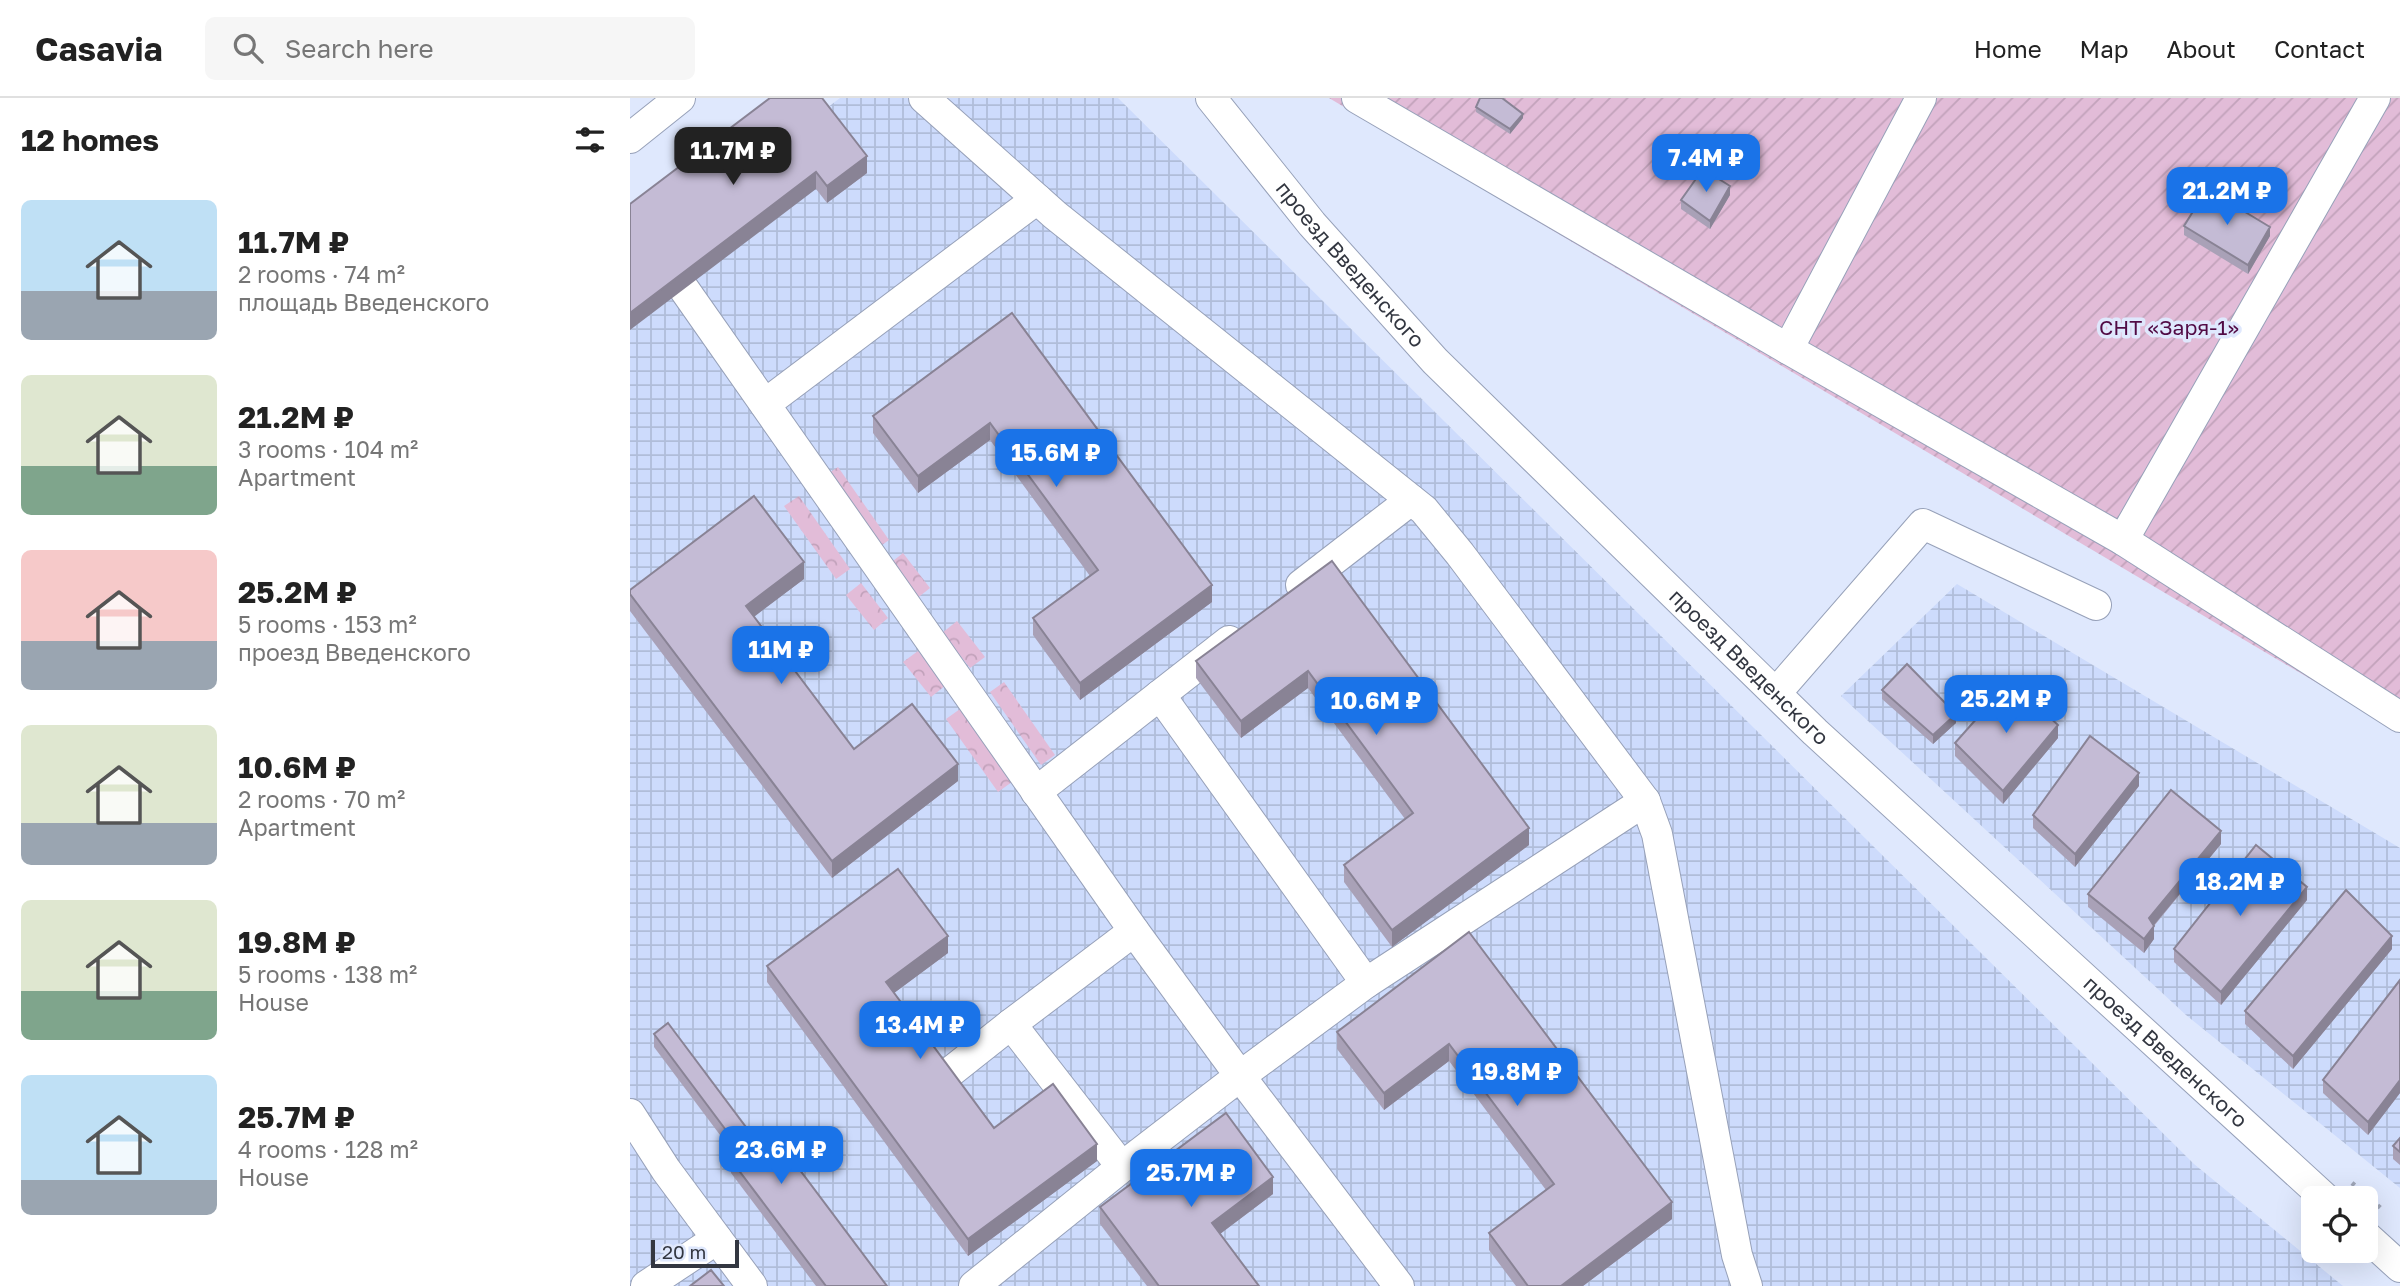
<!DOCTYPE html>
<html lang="en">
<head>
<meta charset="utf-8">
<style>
  :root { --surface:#fff; --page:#f6f6f6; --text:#222; --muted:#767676; --line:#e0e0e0; --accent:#1a73e8 }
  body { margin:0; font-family:"Golos Text",sans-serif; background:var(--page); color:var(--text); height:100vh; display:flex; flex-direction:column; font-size:26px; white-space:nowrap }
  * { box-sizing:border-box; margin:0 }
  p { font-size:23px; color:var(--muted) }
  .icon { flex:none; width:38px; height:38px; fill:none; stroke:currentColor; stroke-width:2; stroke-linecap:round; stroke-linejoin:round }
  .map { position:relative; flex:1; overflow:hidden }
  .drawer { display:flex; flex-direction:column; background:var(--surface); width:630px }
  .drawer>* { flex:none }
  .fabs { position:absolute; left:1671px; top:1088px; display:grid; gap:14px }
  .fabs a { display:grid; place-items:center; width:77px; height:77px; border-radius:10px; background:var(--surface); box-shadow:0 7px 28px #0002; font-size:35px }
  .scale { position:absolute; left:21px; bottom:18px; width:88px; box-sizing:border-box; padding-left:7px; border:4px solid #333741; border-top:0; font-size:19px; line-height:24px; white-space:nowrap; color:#333741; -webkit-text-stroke:5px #dfe8fd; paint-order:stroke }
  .price { position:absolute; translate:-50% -60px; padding:0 16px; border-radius:14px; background:var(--accent); color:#fff; font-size:23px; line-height:46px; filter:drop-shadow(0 2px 4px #0008) }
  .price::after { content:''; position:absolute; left:50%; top:42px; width:21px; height:16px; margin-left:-10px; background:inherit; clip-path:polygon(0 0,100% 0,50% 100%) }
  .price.selected { background:#222; color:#fff }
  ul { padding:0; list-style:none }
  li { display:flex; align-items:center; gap:21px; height:175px; padding:0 21px }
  li span { display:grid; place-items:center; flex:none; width:196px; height:140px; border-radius:10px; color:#555 }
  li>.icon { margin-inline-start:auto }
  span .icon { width:84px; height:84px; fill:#fffc; stroke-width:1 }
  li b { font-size:30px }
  h2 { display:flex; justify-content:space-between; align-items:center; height:84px; padding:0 21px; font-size:30px }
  header { display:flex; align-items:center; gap:42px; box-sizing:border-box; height:98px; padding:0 35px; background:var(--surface); border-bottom:2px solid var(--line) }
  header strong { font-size:33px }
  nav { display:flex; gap:38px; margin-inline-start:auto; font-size:24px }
  .search { width:490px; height:63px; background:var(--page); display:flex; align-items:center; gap:18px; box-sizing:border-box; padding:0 24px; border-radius:10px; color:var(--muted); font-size:26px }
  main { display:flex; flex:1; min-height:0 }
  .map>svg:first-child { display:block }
  .industrial { fill:url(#industrial-grid) }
  .forest { fill:url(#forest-crowns) }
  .garden { fill:url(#garden-furrows) }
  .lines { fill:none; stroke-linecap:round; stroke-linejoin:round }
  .minor-casing { stroke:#97a1b9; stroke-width:32 }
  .path { stroke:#9ea5b6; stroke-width:4.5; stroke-dasharray:3.5 5; stroke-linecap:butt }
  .minor { stroke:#fff; stroke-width:30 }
  .wall { fill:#a9a1b7 }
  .shaded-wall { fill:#898395 }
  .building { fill:#c4bbd5; stroke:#898395; stroke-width:2 }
  .labels { text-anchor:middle; stroke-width:7; stroke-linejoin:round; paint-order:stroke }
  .street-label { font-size:21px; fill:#333741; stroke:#dfe8fd }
  .park-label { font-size:21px; fill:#510b45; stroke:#dfe8fd }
</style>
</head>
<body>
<header>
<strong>Casavia</strong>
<div class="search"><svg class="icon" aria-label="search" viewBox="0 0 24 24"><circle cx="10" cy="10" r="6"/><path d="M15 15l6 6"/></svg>Search here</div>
<nav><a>Home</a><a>Map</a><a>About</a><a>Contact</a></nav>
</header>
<main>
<section class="drawer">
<h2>12 homes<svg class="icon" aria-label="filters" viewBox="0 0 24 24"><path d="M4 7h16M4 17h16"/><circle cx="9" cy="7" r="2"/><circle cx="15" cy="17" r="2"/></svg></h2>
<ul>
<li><span style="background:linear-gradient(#bfe0f5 65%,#9aa5b1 0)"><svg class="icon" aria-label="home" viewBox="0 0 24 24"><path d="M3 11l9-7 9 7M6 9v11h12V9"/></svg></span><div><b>11.7M ₽</b><p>2 rooms · 74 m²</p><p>площадь Введенского</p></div></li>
<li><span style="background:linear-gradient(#dfe7d0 65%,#7fa58c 0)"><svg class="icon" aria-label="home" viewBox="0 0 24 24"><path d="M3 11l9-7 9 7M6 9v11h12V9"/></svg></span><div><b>21.2M ₽</b><p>3 rooms · 104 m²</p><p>Apartment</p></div></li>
<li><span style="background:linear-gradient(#f6c9c9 65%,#9aa5b1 0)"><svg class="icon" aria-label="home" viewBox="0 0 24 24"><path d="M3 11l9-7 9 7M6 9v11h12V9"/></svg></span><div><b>25.2M ₽</b><p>5 rooms · 153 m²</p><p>проезд Введенского</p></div></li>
<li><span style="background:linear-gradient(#dfe7d0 70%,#9aa5b1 0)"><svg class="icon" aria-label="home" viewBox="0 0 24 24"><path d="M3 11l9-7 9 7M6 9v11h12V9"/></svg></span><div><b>10.6M ₽</b><p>2 rooms · 70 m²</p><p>Apartment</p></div></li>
<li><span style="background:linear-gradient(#dfe7d0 65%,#7fa58c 0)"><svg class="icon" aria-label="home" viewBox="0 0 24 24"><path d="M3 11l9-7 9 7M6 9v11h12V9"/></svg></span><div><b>19.8M ₽</b><p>5 rooms · 138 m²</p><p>House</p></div></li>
<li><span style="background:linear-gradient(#bfe0f5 75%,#9aa5b1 0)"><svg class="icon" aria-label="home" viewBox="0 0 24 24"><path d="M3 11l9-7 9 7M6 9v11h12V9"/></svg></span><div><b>25.7M ₽</b><p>4 rooms · 128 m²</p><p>House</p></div></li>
</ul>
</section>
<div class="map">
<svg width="1770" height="1188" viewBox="0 0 1770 1188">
  <defs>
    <pattern id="industrial-grid" width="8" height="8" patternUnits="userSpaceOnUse" patternTransform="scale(1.75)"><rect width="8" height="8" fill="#cddbfc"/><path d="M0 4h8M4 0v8" fill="none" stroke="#b0bdd9"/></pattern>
    <pattern id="forest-crowns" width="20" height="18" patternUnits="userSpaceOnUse" patternTransform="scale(1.75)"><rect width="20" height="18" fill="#e2bcd8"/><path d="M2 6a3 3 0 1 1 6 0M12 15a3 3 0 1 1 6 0" fill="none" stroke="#c2a2bb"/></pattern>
    <pattern id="garden-furrows" width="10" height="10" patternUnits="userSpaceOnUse" patternTransform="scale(1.75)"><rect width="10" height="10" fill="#e2bcd8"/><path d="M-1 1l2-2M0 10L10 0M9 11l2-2" fill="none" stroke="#c2a2bb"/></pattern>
  </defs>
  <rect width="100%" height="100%" fill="#dfe8fd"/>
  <path class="industrial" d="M 210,0 L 488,0 L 1564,1066 L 1713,1188 L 0,1188 L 0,160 Z
    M 1327,486 L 1770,750 L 1770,1090 L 1556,917 L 1211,598 Z"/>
  <path class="forest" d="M 208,369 L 259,442 L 245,452 L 193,379 Z
    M 169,398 L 220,471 L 206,481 L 154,408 Z
    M 273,455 L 300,490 L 285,502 L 258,467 Z
    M 231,485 L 258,520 L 244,532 L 216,497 Z
    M 327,523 L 355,559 L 340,570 L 312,535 Z
    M 288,553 L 316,587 L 301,599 L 273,564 Z
    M 374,584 L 425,657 L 411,667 L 360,594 Z
    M 330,611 L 382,684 L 368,694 L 316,621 Z"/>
  <path class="garden" d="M 699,0 L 1770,0 L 1770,634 Z"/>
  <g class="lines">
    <defs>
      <g id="minor">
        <path d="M 294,0 L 425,117 L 794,412 L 830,456 L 1015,703 L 1027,736 L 1107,1157 L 1117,1188"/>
        <path id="s1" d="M 581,0 L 682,126 L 805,263 L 1185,634 L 1696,1101"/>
        <path d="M 727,0 L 1158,251 L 1493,442 L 1770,619"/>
        <path d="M 0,40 L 50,0"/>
        <path d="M 54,191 L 504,833 L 381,926"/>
        <path d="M 1158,251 L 1291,0"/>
        <path d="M 135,306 L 407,101"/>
        <path d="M 1493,442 L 1745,0"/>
        <path d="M 671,487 L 781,402"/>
        <path d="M 1146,595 L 1293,426 L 1466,507"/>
        <path d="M 530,597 L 736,885 L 610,978 L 769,1188"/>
        <path d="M 406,694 L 599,543"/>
        <path d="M 736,885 L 1015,703"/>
        <path d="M 314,979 L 381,926 L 492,1069 L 344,1188"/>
        <path d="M 0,1016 L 36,1072 L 122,1188"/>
        <path d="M 492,1069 L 610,978 L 504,833"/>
        <path d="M 1736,1138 L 1770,1169"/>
        <path d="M 16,1188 L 87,1141"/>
      </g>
    </defs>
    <use href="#minor" class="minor-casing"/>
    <path class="path" d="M 1722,1085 L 1753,1112"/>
    <use href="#minor" class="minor"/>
  </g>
  <path class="wall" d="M 140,0 L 237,75 L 197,105 L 186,91 Z
    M 846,9 L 893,20 L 880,36 L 846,14 Z
    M 1100,97 L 1080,131 L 1051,111 L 1051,102 Z
    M 1554,128 L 1640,138 L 1618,176 L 1554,137 Z
    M 382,215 L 582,504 L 450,602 L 403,537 L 403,520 L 460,478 L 360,342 L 288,395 L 243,335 L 243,318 Z
    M 702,463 L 899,747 L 762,849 L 714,784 L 714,767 L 775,721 L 678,590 L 611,640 L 566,580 L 566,563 Z
    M 174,481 L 124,518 L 224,651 L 328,683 L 202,780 L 0,513 L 0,492 Z
    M 1252,592 L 1326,625 L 1303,646 L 1252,601 Z
    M 1428,640 L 1373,706 L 1325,658 L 1325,645 Z
    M 1509,688 L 1445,769 L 1403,730 L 1403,717 Z
    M 1591,746 L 1524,828 L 1524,841 L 1514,855 L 1458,809 L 1458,796 Z
    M 1677,802 L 1591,907 L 1544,864 L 1544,851 Z
    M 839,834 L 1042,1121 L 953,1188 L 886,1188 L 859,1152 L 859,1135 L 916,1092 L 819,963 L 754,1012 L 707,951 L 707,934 Z
    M 1762,851 L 1663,971 L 1615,926 L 1615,913 Z
    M 318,855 L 264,895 L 364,1030 L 467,1063 L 338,1158 L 137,884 L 137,868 Z
    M 1770,882 L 1770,995 L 1738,1037 L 1693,995 L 1693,982 Z
    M 24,936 L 128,1045 L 257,1188 L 186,1188 L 101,1075 L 101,1062 L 105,1057 L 24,949 Z
    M 1770,1040 L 1770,1067 L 1763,1061 L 1763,1048 Z
    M 643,1096 L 590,1136 L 629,1188 L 517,1188 L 470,1126 L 470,1109 Z"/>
  <path class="shaded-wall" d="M 893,16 L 893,20 L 880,36 L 880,31 Z
    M 237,58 L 237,75 L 197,105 L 197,88 Z
    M 186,74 L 186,91 L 0,232 L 0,215 Z
    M 1100,88 L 1100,97 L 1080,131 L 1080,123 Z
    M 1640,129 L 1640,138 L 1618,176 L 1618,167 Z
    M 360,325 L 360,342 L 288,395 L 288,378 Z
    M 174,464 L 174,481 L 116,525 L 116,508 Z
    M 582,487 L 582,504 L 450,602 L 450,585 Z
    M 678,573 L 678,590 L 611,640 L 611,623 Z
    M 1326,616 L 1326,625 L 1303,646 L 1303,637 Z
    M 1428,627 L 1428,640 L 1373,706 L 1373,693 Z
    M 328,666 L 328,683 L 202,780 L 202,763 Z
    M 1509,675 L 1509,688 L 1445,769 L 1445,756 Z
    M 899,730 L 899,747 L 762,849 L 762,832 Z
    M 1591,733 L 1591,746 L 1519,833 L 1519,820 Z
    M 1677,789 L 1677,802 L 1591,907 L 1591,894 Z
    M 1524,828 L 1524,841 L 1514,855 L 1514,841 Z
    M 318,838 L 318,855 L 256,901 L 256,884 Z
    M 1762,838 L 1762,851 L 1663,971 L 1663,958 Z
    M 819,946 L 819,963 L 754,1012 L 754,995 Z
    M 1770,982 L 1770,995 L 1738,1037 L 1738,1024 Z
    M 467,1046 L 467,1063 L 338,1158 L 338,1141 Z
    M 643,1079 L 643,1096 L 582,1142 L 582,1125 Z
    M 1042,1104 L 1042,1121 L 953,1188 L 931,1188 Z"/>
  <path class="building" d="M 140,0 L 192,0 L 237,58 L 197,88 L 186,74 L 0,215 L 0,106 Z
    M 850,0 L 872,0 L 893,16 L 880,31 L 846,9 Z
    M 1073,71 L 1100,88 L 1080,123 L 1051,102 Z
    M 1577,91 L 1640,129 L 1618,167 L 1554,128 Z
    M 382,215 L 582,487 L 450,585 L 403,520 L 468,472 L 360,325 L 288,378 L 243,318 Z
    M 124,398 L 174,464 L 116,508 L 224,651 L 282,606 L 328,666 L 202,763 L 0,496 L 0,492 Z
    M 702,463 L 899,730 L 762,832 L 714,767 L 783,715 L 678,573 L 611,623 L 566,563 Z
    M 1277,566 L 1326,616 L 1303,637 L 1252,592 Z
    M 1380,583 L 1428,627 L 1373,693 L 1325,645 Z
    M 1460,638 L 1509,675 L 1445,756 L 1403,717 Z
    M 1541,692 L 1591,733 L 1519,820 L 1524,828 L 1514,841 L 1458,796 Z
    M 1626,747 L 1677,789 L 1591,894 L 1544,851 Z
    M 268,771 L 318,838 L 256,884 L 364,1030 L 423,986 L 467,1046 L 338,1141 L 137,868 Z
    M 1716,792 L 1762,838 L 1663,958 L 1615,913 Z
    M 839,834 L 1042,1104 L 931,1188 L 898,1188 L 859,1135 L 924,1086 L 819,946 L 754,995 L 707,934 Z
    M 1770,882 L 1770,982 L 1738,1024 L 1693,982 Z
    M 38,925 L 128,1045 L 142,1035 L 257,1188 L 196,1188 L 101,1062 L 110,1051 L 24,936 Z
    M 596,1015 L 643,1079 L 582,1125 L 629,1188 L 529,1188 L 470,1109 Z
    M 1770,1040 L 1770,1054 L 1763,1048 Z
    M 81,1172 L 94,1188 L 60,1188 Z"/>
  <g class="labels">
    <g class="street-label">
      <text dy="7" stroke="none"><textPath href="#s1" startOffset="217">проезд Введенского</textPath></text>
      <text dy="7" stroke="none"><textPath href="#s1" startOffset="784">проезд Введенского</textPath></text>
      <text dy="7" stroke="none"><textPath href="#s1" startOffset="1351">проезд Введенского</textPath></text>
    </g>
    <g class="park-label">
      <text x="1539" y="237">СНТ «Заря-1»</text>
    </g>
  </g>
</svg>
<div class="fabs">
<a><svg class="icon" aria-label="locate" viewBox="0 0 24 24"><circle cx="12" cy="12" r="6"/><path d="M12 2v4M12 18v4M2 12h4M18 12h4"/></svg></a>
</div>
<div class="scale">20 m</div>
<b class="price selected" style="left:103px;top:89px">11.7M ₽</b>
<b class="price" style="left:1076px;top:96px">7.4M ₽</b>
<b class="price" style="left:1597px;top:129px">21.2M ₽</b>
<b class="price" style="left:426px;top:391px">15.6M ₽</b>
<b class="price" style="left:151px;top:588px">11M ₽</b>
<b class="price" style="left:1376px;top:637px">25.2M ₽</b>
<b class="price" style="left:746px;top:639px">10.6M ₽</b>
<b class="price" style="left:1610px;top:820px">18.2M ₽</b>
<b class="price" style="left:290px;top:963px">13.4M ₽</b>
<b class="price" style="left:887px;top:1010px">19.8M ₽</b>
<b class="price" style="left:151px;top:1088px">23.6M ₽</b>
<b class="price" style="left:561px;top:1111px">25.7M ₽</b>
</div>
</main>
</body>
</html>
